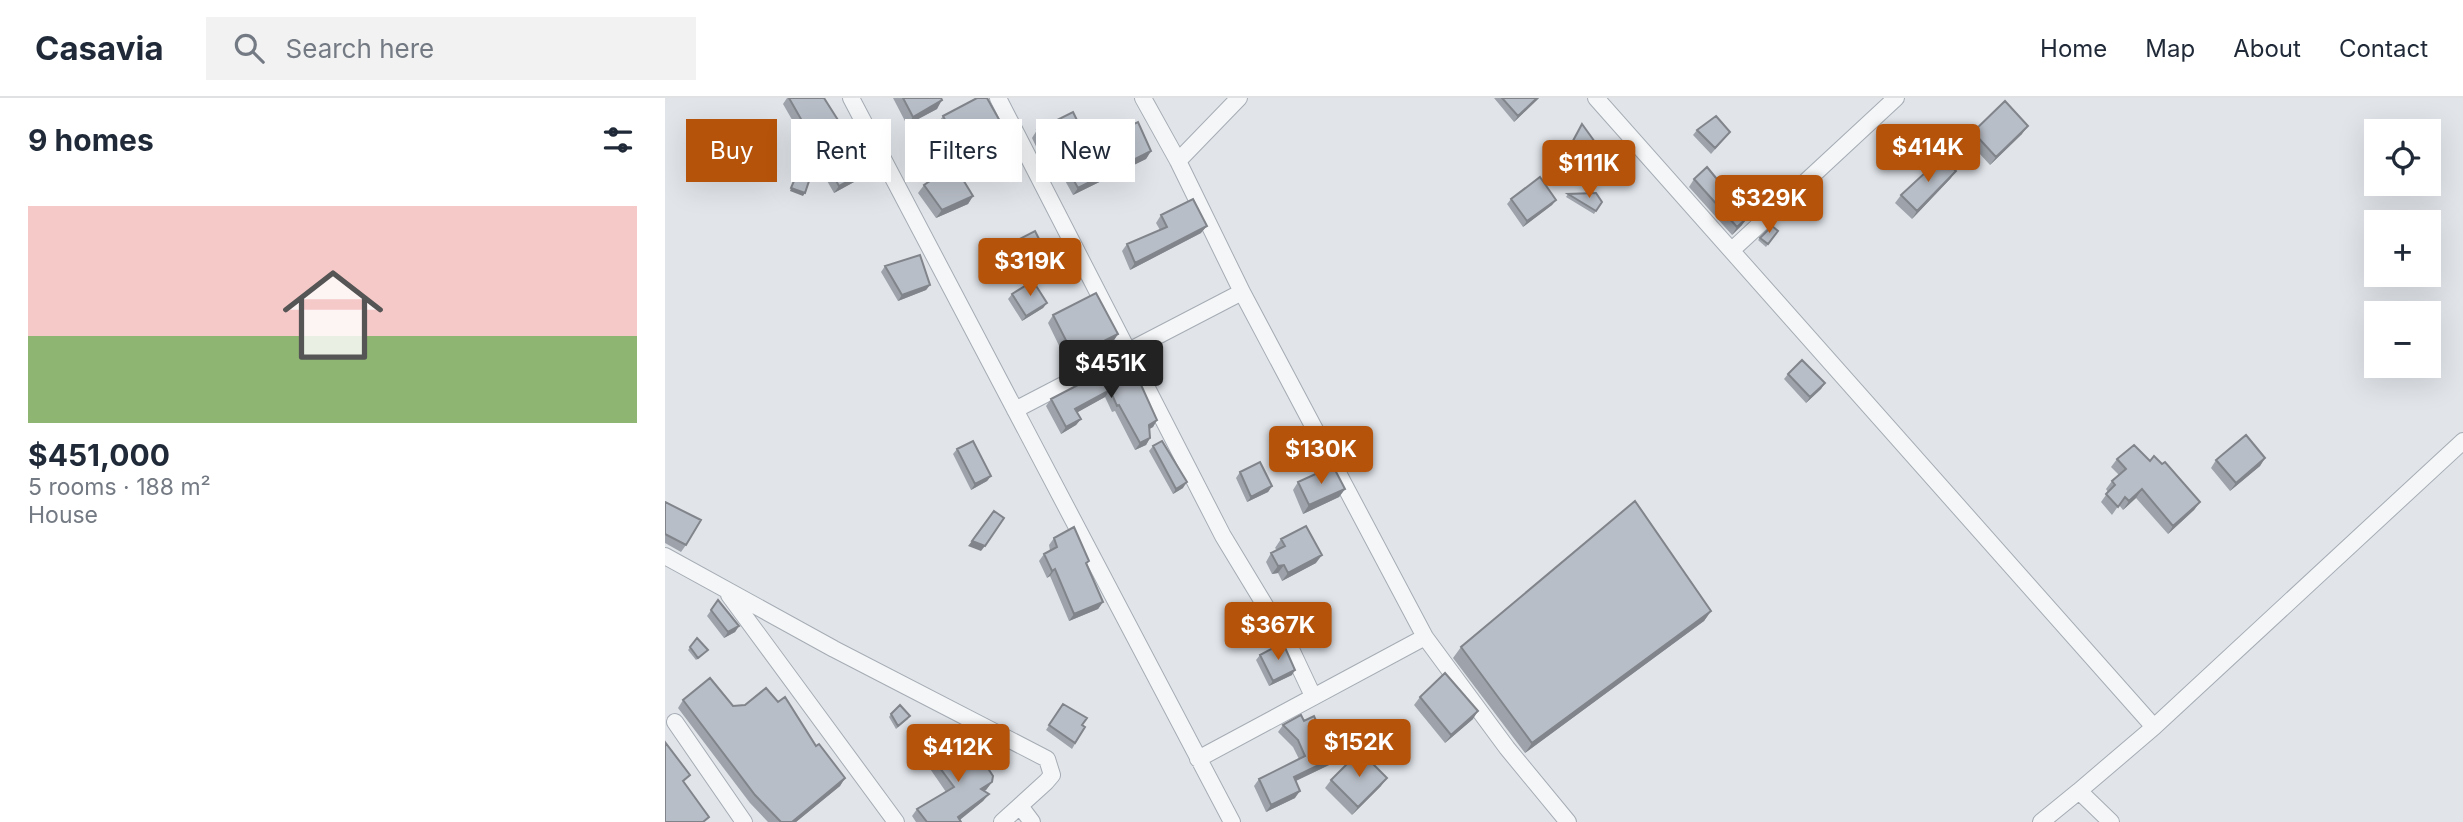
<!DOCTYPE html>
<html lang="en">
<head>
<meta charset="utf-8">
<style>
  :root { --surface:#fff; --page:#f2f2f3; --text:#1f2937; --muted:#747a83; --line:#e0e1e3; --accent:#b45309 }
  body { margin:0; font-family:Inter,sans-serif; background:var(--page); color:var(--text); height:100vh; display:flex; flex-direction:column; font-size:26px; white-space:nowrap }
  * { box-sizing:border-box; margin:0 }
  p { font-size:23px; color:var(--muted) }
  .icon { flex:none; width:38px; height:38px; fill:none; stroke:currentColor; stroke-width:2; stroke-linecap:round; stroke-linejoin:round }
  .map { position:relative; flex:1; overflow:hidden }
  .side { display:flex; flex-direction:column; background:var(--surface); width:665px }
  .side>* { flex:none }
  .hud { position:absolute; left:21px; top:21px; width:665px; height:63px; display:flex; gap:14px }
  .controls { position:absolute; left:1699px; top:21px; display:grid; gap:14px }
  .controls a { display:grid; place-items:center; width:77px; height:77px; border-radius:0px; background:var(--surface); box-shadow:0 7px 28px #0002; font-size:35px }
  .price { position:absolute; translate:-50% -60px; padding:0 16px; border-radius:7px; background:var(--accent); color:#fff; font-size:23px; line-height:46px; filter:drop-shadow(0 2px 4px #0008) }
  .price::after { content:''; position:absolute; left:50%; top:42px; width:21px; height:16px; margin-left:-10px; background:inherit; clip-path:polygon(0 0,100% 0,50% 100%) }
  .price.on { background:#222; color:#fff }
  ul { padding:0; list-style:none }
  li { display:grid; align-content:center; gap:14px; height:371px; padding:0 28px }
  li span { display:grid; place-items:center; height:217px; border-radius:0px; color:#555 }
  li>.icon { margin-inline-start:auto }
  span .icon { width:126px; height:126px; fill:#fffc; stroke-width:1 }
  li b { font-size:30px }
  h2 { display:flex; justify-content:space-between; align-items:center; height:84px; padding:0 28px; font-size:30px }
  .pill { padding:0 24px; border-radius:0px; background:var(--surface); box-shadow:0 7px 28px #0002; font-size:24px; line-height:63px }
  .pill.on { background:var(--accent); color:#fff }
  header { display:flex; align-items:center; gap:42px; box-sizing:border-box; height:98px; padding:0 35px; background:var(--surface); border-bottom:2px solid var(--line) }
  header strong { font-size:33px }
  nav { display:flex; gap:38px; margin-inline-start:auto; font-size:24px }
  .search { width:490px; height:63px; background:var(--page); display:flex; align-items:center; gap:18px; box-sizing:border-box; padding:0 24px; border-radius:0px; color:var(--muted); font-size:26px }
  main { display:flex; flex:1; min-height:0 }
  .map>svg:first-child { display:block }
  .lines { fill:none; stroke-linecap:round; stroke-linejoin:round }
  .minor-casing { stroke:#a6acb4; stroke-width:18 }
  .minor { stroke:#f4f6f8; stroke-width:16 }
  .wall { fill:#9ea3ab }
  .shaded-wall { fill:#81858b }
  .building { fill:#b8bec7; stroke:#81858b; stroke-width:2 }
</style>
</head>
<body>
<header>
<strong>Casavia</strong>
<div class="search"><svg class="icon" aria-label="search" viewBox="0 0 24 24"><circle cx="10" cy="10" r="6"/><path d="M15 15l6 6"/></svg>Search here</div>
<nav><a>Home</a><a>Map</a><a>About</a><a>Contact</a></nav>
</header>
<main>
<section class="side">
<h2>9 homes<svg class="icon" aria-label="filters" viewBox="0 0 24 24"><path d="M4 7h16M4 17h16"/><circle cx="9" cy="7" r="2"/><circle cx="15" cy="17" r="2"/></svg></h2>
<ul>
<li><span style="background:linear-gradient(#f6c9c9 60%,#8fb573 0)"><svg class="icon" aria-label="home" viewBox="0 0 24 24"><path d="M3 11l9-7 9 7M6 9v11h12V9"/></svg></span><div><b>$451,000</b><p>5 rooms · 188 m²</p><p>House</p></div></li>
</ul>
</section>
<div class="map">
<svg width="1798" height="724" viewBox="0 0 1798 724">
  <rect width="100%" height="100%" fill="#e1e5ea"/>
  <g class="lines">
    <defs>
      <path id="minor" d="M 186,0 L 567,724
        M 333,0 L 558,438 L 624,547 L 648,598
        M 478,0 L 513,63 L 577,194 L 760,539 L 842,650 L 903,724
        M 931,0 L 1489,629
        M 513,63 L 574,0
        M 1067,152 L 1231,0
        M 350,312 L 577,194
        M 0,458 L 169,551 L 382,661 L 387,677 L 381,684 L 337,724
        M 64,497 L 231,724
        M 10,624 L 79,724
        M 533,661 L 760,539
        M 355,708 L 367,724
        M 1376,724 L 1414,693
        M 1446,724 L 1414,693 L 1489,629 L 1798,343"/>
    </defs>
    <use href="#minor" class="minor-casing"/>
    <use href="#minor" class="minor"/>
  </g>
  <path class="wall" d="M 122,0 L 159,0 L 185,41 L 209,73 L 169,95 L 118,6 Z
    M 228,0 L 276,0 L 272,11 L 242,27 Z
    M 829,0 L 874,0 L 849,24 Z
    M 278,18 L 341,34 L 335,43 L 293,65 L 272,26 Z
    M 917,26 L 931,57 L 908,73 L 898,60 Z
    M 372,32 L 424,47 L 486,53 L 481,61 L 408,97 L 388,61 L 379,65 L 367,40 Z
    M 1032,32 L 1061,39 L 1046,56 L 1028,37 Z
    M 1308,34 L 1357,36 L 1325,67 L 1302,42 Z
    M 1291,73 L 1285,81 L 1247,121 L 1230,105 L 1236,97 Z
    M 1029,81 L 1077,127 L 1067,137 L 1024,89 Z
    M 259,87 L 308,98 L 303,106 L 271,120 L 253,95 Z
    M 903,96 L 937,104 L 929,116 L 901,99 Z
    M 846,101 L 891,102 L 887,107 L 858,129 L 842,106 Z
    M 496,117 L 536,135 L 465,172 L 457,153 L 462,146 L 495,132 L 491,125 Z
    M 1113,133 L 1101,149 L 1093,142 L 1095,140 Z
    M 345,146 L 379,151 L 375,155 L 377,159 L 373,164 L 353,175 L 341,152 Z
    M 220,168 L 265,187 L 261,192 L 233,203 L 216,174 Z
    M 347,196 L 382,205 L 378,210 L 357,223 L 343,201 Z
    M 388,217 L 453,236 L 447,245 L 403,266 L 383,225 Z
    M 1123,276 L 1160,285 L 1156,291 L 1141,305 L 1119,281 Z
    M 431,284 L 492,322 L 488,329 L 484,331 L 485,340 L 481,347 L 470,352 L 450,313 L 447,314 L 440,299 L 412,314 L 416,321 L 411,327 L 396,336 L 381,308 L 386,301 Z
    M 488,348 L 518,390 L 508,396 L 484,353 Z
    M 292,351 L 326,378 L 322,383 L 306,392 L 288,356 Z
    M 1600,360 L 1595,368 L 1565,393 L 1546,370 L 1551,362 Z
    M 1452,361 L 1485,363 L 1535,404 L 1529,412 L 1503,436 L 1471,400 L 1458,412 L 1454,407 L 1447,417 L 1436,404 L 1443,394 L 1441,391 L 1447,383 L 1454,377 L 1446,369 Z
    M 575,374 L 607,388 L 603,394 L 582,404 L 571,380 Z
    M 633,384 L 680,391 L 674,399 L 638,416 L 628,392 Z
    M 0,404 L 21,447 L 16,454 L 0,445 Z
    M 389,440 L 424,463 L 422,466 L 438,504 L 433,511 L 404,523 L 385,478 L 382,480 L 374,463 L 379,456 L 385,453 L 384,447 Z
    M 616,441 L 651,465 L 617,483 L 613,475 L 607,476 L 601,464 L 606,455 L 612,452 L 610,450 Z
    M 53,502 L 74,528 L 70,534 L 59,540 L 42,518 Z
    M 1046,513 L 1039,523 L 860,655 L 788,560 L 796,549 Z
    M 32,540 L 43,552 L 31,562 L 23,552 Z
    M 595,557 L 627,577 L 604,588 L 591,562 Z
    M 755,599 L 808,621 L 780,645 L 749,607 Z
    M 18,602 L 68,608 L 80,607 L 151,648 L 180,680 L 175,688 L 131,724 L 103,724 L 85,705 L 13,610 Z
    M 398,606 L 417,627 L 420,629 L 407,651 L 381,632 Z
    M 226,616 L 243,621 L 231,631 L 224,619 Z
    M 639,623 L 668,660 L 664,667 L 631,683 L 630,700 L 601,714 L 589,688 L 594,681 L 634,661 L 628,649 L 613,634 L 618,627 Z
    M 266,658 L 327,684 L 321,692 L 319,693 L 324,696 L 318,703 L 295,722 L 296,724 L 251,724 L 247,718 L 252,711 L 281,694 L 261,665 Z
    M 666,682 L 716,688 L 687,717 L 660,690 Z"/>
  <path class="shaded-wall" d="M 872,0 L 874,0 L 872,2 L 849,24 L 853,18 Z
    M 277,2 L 272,11 L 242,27 L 248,19 Z
    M 1363,28 L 1357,36 L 1325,67 L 1331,59 Z
    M 341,34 L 335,43 L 293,65 L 299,57 Z
    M 935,51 L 931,57 L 908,73 L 912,68 Z
    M 486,53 L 481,61 L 408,97 L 413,90 Z
    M 393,54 L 388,61 L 379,65 L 385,58 Z
    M 213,66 L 209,73 L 169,95 L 174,88 Z
    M 1291,73 L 1285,81 L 1247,121 L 1252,113 Z
    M 126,90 L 140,95 L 138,98 L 125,93 Z
    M 308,98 L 303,106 L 271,120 L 277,112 Z
    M 891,102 L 887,107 L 858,129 L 862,123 Z
    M 1083,119 L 1077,127 L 1067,137 L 1072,129 Z
    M 542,128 L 536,135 L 465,172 L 470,165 Z
    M 377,159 L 373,164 L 353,175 L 357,169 Z
    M 265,187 L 261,192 L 233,203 L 237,197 Z
    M 382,205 L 378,210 L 357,223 L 361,218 Z
    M 453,236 L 447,245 L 403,266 L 409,258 Z
    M 1160,285 L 1156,291 L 1141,305 L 1145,299 Z
    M 445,292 L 440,299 L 406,318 L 410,311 Z
    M 416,321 L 411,327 L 396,336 L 401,329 Z
    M 492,322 L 488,329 L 479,334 L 484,327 Z
    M 485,340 L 481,347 L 470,352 L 475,345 Z
    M 1600,360 L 1595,368 L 1565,393 L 1571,385 Z
    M 326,378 L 322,383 L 306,392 L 310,386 Z
    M 522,384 L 518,390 L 508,396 L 511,391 Z
    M 607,388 L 603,394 L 582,404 L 586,399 Z
    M 680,391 L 674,399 L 638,416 L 644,407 Z
    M 1477,391 L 1471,400 L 1458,412 L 1464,403 Z
    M 1535,404 L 1529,412 L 1503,436 L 1508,428 Z
    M 307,443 L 320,448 L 316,453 L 303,448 Z
    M 657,457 L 651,465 L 617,483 L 623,475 Z
    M 619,467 L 613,475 L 607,476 L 613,468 Z
    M 390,471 L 385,478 L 382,480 L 387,473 Z
    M 438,504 L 433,511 L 404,523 L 409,516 Z
    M 1046,513 L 1039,523 L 860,655 L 867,645 Z
    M 74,528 L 70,534 L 59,540 L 63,534 Z
    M 630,572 L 627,577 L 604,588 L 608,583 Z
    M 813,613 L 808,621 L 780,645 L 786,637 Z
    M 668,660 L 664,667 L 624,686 L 629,679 Z
    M 180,680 L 175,688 L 131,724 L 127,724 Z
    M 722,680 L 716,688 L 687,717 L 693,709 Z
    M 327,684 L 321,692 L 310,698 L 316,691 Z
    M 635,693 L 630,700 L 601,714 L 606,707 Z
    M 324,696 L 318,703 L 292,724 L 293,719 Z"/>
  <path class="building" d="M 124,0 L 159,0 L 185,41 L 196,35 L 213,66 L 174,88 Z
    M 238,0 L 276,0 L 277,2 L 248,19 Z
    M 312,0 L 322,0 L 341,34 L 299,57 L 278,18 Z
    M 837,0 L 872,0 L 853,18 Z
    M 1340,3 L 1363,28 L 1331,59 L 1308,34 Z
    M 408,14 L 424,47 L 473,24 L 486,53 L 413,90 L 393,54 L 385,58 L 372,32 Z
    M 1051,18 L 1065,34 L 1050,50 L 1032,32 Z
    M 917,26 L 935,51 L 912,68 L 902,54 Z
    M 1276,60 L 1291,73 L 1252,113 L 1236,97 Z
    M 289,67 L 308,98 L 277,112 L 259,87 Z
    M 1042,69 L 1083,119 L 1072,129 L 1029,81 Z
    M 131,78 L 144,83 L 140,95 L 126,90 Z
    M 875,79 L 891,102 L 862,123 L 846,101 Z
    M 931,95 L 937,104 L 931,113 L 903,96 Z
    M 528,101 L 542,128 L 470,165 L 462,146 L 502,129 L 496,117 Z
    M 1107,128 L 1113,133 L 1103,146 L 1095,140 Z
    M 370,133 L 379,151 L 374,153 L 377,159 L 357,169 L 345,146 Z
    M 255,157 L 265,187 L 237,197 L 220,168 Z
    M 368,183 L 382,205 L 361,218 L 347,196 Z
    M 431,195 L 453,236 L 409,258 L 388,217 Z
    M 1137,262 L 1160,285 L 1145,299 L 1123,276 Z
    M 467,267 L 492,322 L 484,327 L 485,340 L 475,345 L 454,307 L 452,308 L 445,292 L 410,311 L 416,321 L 401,329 L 386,301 L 428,279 L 431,284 Z
    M 1581,337 L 1600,360 L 1571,385 L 1551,362 Z
    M 308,343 L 326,378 L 310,386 L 292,351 Z
    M 497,343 L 522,384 L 511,391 L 488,348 Z
    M 1469,347 L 1485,363 L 1489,358 L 1497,366 L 1500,364 L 1535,404 L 1508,428 L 1477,391 L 1464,403 L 1460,399 L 1453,409 L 1441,396 L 1450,387 L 1447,383 L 1461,371 L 1452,361 Z
    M 595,364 L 607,388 L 586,399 L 575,374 Z
    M 668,368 L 680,391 L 644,407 L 633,384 Z
    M 970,403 L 1046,513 L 867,645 L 796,549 Z
    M 0,404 L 36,422 L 21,447 L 0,436 Z
    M 329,413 L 339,420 L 320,448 L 307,443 Z
    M 641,428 L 657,457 L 623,475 L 619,467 L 613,468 L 606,455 L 620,448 L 616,441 Z
    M 409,429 L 424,463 L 421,465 L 438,504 L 409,516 L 390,471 L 387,473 L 379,456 L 392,449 L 389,440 Z
    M 53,502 L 74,528 L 63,534 L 46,512 Z
    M 32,540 L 43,552 L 33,560 L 25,549 Z
    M 618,545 L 630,572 L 608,583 L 595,557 Z
    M 780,575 L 813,613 L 786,637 L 755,599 Z
    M 45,580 L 68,608 L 80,607 L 101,590 L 113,604 L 120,599 L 151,648 L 154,646 L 180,680 L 127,724 L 116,724 L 90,697 L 18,602 Z
    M 398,606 L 422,620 L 417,627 L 420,629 L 410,645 L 384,627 Z
    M 235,607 L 245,618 L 233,628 L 226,616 Z
    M 636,617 L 639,623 L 649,618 L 668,660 L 629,679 L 635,693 L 606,707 L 594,681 L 640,658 L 633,642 L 618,627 Z
    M 292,642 L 297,648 L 301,645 L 309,656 L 312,654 L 328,678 L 327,684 L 316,691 L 324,696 L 293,719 L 296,724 L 262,724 L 252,711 L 289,689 L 266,658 Z
    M 0,644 L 25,677 L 18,683 L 44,719 L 38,724 L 0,724 Z
    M 695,653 L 722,680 L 693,709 L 666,682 Z"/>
</svg>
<div class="controls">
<a><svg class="icon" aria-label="locate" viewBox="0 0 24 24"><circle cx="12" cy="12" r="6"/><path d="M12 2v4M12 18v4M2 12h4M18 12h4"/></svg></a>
<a>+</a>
<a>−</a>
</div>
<b class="price" style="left:1263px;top:86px">$414K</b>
<b class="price" style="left:924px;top:102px">$111K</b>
<b class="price" style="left:1104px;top:137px">$329K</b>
<b class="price" style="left:365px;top:200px">$319K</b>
<b class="price on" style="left:446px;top:302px">$451K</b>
<b class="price" style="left:656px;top:388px">$130K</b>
<b class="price" style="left:613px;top:564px">$367K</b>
<b class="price" style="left:694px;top:681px">$152K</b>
<b class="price" style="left:293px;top:686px">$412K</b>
<div class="hud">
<a class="pill on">Buy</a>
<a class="pill">Rent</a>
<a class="pill">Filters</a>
<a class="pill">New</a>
</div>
</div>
</main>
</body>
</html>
